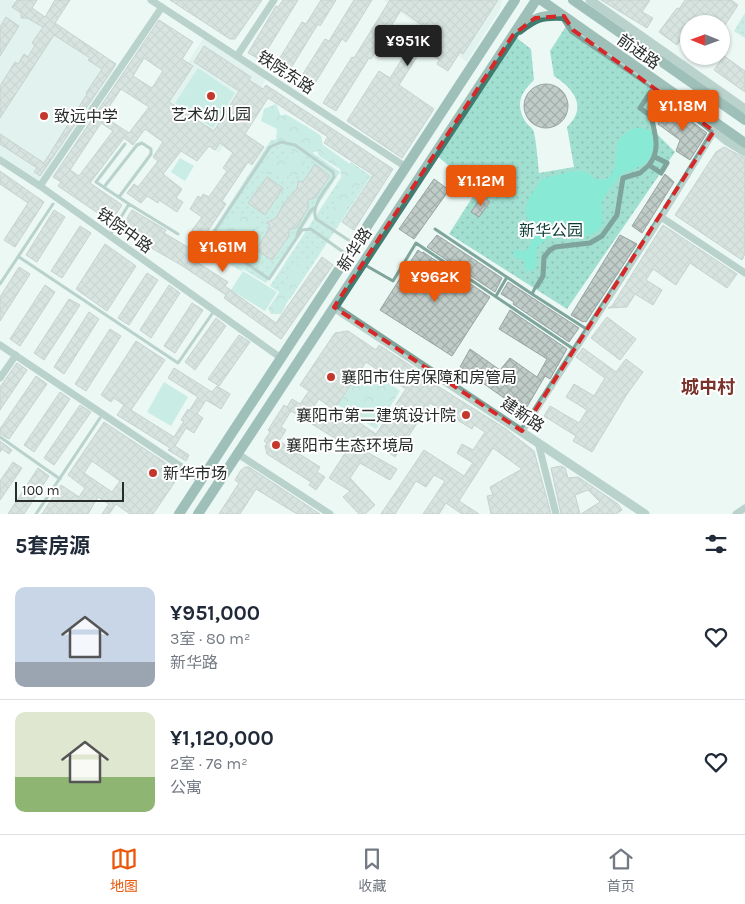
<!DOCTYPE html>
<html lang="zh">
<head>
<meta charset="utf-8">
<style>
  :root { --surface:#fff; --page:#f6f6f7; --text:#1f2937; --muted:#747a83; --line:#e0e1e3; --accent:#ea580c }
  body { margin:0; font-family:Karla,"Noto Sans SC",sans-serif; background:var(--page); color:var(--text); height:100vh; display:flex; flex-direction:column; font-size:19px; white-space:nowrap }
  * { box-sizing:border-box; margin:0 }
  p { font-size:16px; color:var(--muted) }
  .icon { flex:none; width:28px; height:28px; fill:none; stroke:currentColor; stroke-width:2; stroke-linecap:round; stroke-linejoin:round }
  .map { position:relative; height:514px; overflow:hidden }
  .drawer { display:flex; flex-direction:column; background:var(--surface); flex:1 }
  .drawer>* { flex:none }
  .needle { width:32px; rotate:271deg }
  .controls { position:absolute; left:680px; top:15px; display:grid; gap:10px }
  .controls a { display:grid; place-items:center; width:50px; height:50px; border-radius:50%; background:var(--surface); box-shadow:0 1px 4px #0004; font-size:25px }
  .scale { position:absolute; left:15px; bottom:12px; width:109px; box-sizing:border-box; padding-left:5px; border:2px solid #272c2b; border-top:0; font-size:14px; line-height:18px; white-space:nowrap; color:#272c2b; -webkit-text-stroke:4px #fff; paint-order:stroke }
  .price { position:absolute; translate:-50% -42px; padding:0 11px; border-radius:5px; background:var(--accent); color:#fff; font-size:16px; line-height:32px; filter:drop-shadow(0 1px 2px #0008) }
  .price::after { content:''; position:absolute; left:50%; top:30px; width:15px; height:11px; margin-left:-8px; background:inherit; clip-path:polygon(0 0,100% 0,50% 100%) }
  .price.selected { background:#222; color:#fff }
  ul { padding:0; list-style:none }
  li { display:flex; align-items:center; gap:15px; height:125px; padding:0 15px }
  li+li { border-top:1px solid var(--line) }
  li span { display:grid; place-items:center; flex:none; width:140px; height:100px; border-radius:10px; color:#555 }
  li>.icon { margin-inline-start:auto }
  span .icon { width:60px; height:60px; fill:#fffc; stroke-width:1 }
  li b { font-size:21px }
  h2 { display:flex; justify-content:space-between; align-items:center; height:60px; padding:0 15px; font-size:21px }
  .dock { display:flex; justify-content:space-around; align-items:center; height:70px; border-top:1px solid var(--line); background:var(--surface); font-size:14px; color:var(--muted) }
  .dock a { display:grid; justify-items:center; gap:2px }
  .dock .selected { color:var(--accent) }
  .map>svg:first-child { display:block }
  .built { fill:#d7eee8 }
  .grass { fill:url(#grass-dots) }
  .forest { fill:url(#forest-crowns) }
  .pitch { fill:#a1dfd1 }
  .water { fill:#88ead5 }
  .building { fill:url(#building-cross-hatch); stroke:#98a4a1; fill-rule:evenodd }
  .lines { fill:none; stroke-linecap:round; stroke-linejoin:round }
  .service { stroke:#7ea49b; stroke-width:3 }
  .pedestrian { stroke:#7ea49b; stroke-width:5 }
  .minor { stroke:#7ea49b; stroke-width:7 }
  .tertiary { stroke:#7ea49b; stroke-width:9 }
  .secondary { stroke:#407d70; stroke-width:10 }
  .marked { fill:none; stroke:#d62828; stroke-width:4; stroke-dasharray:10 6; stroke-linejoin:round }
  .poi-dot { fill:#c4372c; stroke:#fff; stroke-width:2 }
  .labels { text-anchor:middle; stroke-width:4; stroke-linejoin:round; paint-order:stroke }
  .street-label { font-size:16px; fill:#272c2b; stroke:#fff }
  .poi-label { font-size:16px; fill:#272c2b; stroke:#fff; text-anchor:start }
  .park-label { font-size:16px; fill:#0b3a32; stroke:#fff }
  .neighbourhood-label { font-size:18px; font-weight:bold; fill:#79332b; stroke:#fff }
</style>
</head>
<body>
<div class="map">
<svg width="745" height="514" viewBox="0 0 745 514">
  <defs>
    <pattern id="grass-dots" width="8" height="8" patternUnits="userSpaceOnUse" patternTransform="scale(1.25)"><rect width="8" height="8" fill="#a1dfd1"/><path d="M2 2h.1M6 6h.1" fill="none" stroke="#8bc0b4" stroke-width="1.8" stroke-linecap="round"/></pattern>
    <pattern id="forest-crowns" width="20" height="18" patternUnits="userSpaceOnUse" patternTransform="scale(1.25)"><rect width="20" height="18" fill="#a1dfd1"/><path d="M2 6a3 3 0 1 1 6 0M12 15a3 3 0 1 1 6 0" fill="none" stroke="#8bc0b4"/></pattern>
    <pattern id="building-cross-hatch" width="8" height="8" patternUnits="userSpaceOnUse" patternTransform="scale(1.25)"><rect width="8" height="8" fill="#bfccc8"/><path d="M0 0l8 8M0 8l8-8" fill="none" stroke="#a4afac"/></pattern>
  </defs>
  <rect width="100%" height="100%" fill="#ebf8f4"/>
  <path class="built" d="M 0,0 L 13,0 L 118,72 L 40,186 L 0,160 Z
    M 383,0 L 502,0 L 500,9 L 467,62 Z
    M 204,37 L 266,79 L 219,153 L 155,114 Z"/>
  <path class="grass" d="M 745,13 L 745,38 L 734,31 Z
    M 570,20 L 671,91 L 655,119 L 656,133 L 675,152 L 567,309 L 449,234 L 477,190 L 435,154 L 513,35 L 531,49 L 534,80 C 521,92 515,104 525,121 C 527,125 531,126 533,130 C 536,136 538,164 539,173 L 574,167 L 567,127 C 588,107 574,89 554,76 L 550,51 Z
    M 283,139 L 297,142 L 340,172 L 266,283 L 243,269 L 241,271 L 202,247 L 271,140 Z
    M 351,162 L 371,176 L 290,299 L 270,286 Z"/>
  <path class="forest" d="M 276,104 L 281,116 L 285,114 C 289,116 320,134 321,136 C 322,139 322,142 323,145 L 364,174 L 365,177 L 362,183 L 351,193 L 346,211 L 338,222 L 333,222 L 330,215 L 335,203 L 339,200 L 337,196 L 342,179 L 340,169 L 319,156 L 317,151 L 304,155 L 286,148 L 276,139 L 277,129 L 261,121 L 264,109 Z
    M 290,155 L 296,155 L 305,161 L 307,168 C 295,181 279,176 264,173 L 261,169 L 268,159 L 273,156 L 279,159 L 286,160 Z
    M 235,214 L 241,214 L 255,221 L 255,243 L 245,252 L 235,247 L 224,238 L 227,225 Z
    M 303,256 L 307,259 L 302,275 L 281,314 L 271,314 L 268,309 Z
    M 367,368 L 400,391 L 376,429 L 338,405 L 362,369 Z"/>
  <path class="pitch" d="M 198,68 L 235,93 L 213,128 L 175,103 Z
    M 180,158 L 194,166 L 185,181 L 171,172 Z
    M 243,271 L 277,292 L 265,311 L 231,290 Z
    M 164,382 L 188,397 L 171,426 L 147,412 Z"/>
  <path class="water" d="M 635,128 L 642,128 L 651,131 C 658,149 653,160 636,168 C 630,171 623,172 619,177 C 615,183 603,196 602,202 C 601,213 607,223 597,231 C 583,241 564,233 548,238 C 544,240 540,245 537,248 L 536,266 L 532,271 L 526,271 L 525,262 L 522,259 L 516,258 L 513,253 L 516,249 L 524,252 L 530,246 L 534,231 L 525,213 L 528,199 L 542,179 C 554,176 569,171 581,171 C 589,171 594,181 602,180 C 621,177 612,152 619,140 C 622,134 629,131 635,128 Z"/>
  <path class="building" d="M 17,0 L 37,0 L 32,8 L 45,17 L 55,0 L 70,0 L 55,23 L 116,64 L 40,176 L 34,172 L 37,168 L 0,144 L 0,134 L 44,163 L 87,94 L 86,93 L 102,69 L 88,60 L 90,58 L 54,35 L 0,118 L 0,86 L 15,62 L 18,64 L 24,54 L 28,57 L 35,45 L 32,43 L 43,27 L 27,18 L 21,18 L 21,13 L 12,7 Z
    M 170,0 L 262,0 L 235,39 L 230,39 Z
    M 283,0 L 298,0 L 261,60 L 248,53 L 276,6 L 278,7 Z
    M 321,0 L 336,0 L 320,26 L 318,24 L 286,76 L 273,69 L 302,22 L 306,24 Z
    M 354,0 L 372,0 L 346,42 L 342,39 L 309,93 L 296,85 L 325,39 L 329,41 Z
    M 390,0 L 498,0 L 463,54 L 460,52 L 448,71 L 437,64 L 439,60 L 422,49 L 399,85 L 434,109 L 402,158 L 347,121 L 379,71 L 390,78 L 423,26 L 401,10 L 371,59 L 369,58 L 336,111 L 323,103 L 352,57 L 354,58 Z
    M 601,0 L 650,0 L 642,12 L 653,18 L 647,28 Z
    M 685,0 L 731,0 L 738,5 L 721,31 L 721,24 L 689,24 L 689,38 L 684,35 L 677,45 L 659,32 L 677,8 L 679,9 Z
    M 6,17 L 19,26 L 0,56 L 0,27 Z
    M 159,20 L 193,42 L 182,59 L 193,66 L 169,102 L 214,131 L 239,91 L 194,62 L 204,46 L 251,77 L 249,80 L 263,89 L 266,85 L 393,169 L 354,230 L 342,222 L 373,175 L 324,143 L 328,137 L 268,98 L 245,134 L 264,147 L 252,165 L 248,162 L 222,201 L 226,204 L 203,238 L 192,230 L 202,217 L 190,209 L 198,196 L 201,198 L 203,194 L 209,197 L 227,171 L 223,168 L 233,153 L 220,143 L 215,150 L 209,146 L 197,161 L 181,151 L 163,174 L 182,189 L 176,198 L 183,202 L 177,212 L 159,200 L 158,203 L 147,196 L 141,203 L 127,193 L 134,184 L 138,187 L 158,161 L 153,157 L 163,142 L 145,129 L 133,145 L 124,138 L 90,183 L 122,205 L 111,222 L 58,186 L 61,182 L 53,177 ZM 144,58 L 163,71 L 152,88 L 133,76 ZM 121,89 L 149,107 L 129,133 L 103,116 ZM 101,123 L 113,131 L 79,176 L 70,170 Z
    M 724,56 L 745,71 L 745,92 L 714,70 Z
    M524 106a22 22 0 1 1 44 0a22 22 0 1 1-44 0Z
    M 669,105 L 707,133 L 690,160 L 676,151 L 680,140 L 658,124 Z
    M 724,147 L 745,158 L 745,254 L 742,260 L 675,215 L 716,152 Z
    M 315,164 L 330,176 L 315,198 L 308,200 L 308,208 L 297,227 L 289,230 L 289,236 L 272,260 L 256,250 L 270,227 L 268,223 L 266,223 L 276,218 L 284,203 L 297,189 L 298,181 L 303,182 Z
    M 0,171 L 44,202 L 15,247 L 4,240 L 28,203 L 0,184 Z
    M 665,174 L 674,182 L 642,233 L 632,226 Z
    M 267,177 L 283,188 L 265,215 L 248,203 Z
    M 434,179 L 449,190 L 414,239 L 399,229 Z
    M 482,196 L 490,202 L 479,217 L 471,212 Z
    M 54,210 L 65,217 L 37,262 L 26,255 Z
    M 132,210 L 166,230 L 164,233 L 191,249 L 187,256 L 228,282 L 225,286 L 276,323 L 322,257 L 333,265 L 281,339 L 224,298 L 226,295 L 181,265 L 120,230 Z
    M 663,225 L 737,274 L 727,288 L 690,263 L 676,285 L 653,269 L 646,280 L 662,290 L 653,305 L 635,294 L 627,307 L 608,308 L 612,306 Z
    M 80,226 L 91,233 L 62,278 L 51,271 Z
    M 437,235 L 502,278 L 495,292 L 427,247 Z
    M 620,235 L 637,244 L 586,322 L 584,321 L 583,322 L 571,315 Z
    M 105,244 L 136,266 L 107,311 L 76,289 Z
    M 418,250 L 422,253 L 423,252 L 490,297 L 452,356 L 380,310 Z
    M 19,267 L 30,274 L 0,321 L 0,297 Z
    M 147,273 L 158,280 L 129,325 L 118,318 Z
    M 508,282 L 579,328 L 569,342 L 513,304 L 514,302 L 501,294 Z
    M 45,285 L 55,292 L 20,346 L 10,339 Z
    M 169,285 L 180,293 L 151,338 L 140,330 Z
    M 69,299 L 80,305 L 44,360 L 34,353 Z
    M 192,303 L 203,310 L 175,353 L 164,346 Z
    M 510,310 L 567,349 L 550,379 L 545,376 L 524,412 L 460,367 L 470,349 L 500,370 L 510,358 L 537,377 L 547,359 L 499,329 Z
    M 89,312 L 99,319 L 64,374 L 54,367 Z
    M 607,317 L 636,339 L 620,360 L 591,338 Z
    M 216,318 L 226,326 L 195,370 L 185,362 Z
    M 110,329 L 121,336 L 86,391 L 75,384 Z
    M 348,331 L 376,350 L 379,345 L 437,383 L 436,385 L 506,429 L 534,451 L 551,514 L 491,514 L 487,496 L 493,495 L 490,487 L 522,469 L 493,448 L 459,501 L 479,514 L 462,514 L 446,503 L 439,514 L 423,514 L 445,481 L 434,475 L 426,487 L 416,481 L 395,514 L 381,514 L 424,450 L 464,476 L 473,463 L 457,453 L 462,444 L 473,450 L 485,432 L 474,425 L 472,429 L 430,403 L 395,457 L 373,442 L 367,452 L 397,469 L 390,480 L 360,463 L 350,478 L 375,505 L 365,514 L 359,514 L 343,497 L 350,491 L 329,478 L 349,447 L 291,411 L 281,427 L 286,430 L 279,441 L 320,467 L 317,472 L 325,477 L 316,490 L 309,485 L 311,482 L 267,454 L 265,446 L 267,443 L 264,441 L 270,432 L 268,430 L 284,405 L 287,407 L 292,399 L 300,404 L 309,391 L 300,385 L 335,333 ZM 366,362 L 406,389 L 376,434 L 341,410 L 332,423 L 311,411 L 319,399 L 334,410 Z
    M 239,335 L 250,342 L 219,386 L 208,379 Z
    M 136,341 L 165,360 L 131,410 L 174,437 L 184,421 L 181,420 L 188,409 L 189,411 L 198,397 L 168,378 L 174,368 L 212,392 L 217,386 L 230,394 L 221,409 L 206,400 L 197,414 L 203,418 L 194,433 L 186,428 L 175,446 L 189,455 L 186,461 L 168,450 L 170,448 L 117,415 L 124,405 L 114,398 L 111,402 L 101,395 Z
    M 583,348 L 616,372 L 626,359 L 643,372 L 627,394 L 592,452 L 573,441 L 576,436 L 544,416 L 550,406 L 579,423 L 587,410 L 566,397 L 574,384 L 594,396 L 605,378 L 576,357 Z
    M 17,363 L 27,370 L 0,410 L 0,387 Z
    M 36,376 L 47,384 L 9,439 L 0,434 L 0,429 Z
    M 60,392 L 70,399 L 34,452 L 24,445 Z
    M 80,405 L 91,412 L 54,465 L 44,458 Z
    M 104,422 L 181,473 L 153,514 L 130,514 L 116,504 L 109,514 L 102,514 L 109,504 L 98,497 L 88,514 L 42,514 L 61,485 L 79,497 L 85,488 L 68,475 ZM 92,461 L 120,481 L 112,492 L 84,473 Z
    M 0,441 L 12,450 L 9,454 L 2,449 L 0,452 Z
    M 13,462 L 22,468 L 0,500 L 0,481 Z
    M 561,466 L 565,468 L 568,478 L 578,477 L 618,504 L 622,510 L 616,514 L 581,514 L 600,502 L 588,490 L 575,495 L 580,514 L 561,514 L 551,468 Z
    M 245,467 L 249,467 L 320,514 L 297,514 L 256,489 L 240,514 L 219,514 L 239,483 L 235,480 L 241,470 Z
    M 38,468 L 49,476 L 24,514 L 8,514 Z"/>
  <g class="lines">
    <path class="service" d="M 104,187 L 137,145 L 142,143 L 151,149 L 151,154 L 119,197
      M 129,204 L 178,234
      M 435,229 L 532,294 L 536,286
      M 110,235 L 129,204 L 96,182 L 125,144
      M 297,235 L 299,230 L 311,210 L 314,208
      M 346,254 L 311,229 L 302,230 L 269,279 L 210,238 L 270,147 L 281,142 L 295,145 L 333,172 L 334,177 C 327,188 310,206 316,219 L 353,243
      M 19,257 L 178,363 L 214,311
      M 365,265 L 393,281 L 416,243 L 575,350
      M 0,284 L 53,204
      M 532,294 L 588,330
      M 496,296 L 507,277
      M 0,437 L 60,479
      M 36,514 L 100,418"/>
    <path class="pedestrian" d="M 655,85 L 640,108 L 651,116 L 666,92
      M 651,116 C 655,134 661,150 649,165 L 661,173 L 667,163 L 655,157
      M 537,286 L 543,276 L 544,257 L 550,250 L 555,247 L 590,243 L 602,236 L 617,215 L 623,178 L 640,173 L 649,165"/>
    <path class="minor" d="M 151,0 L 406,167
      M 237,56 L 274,0
      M 0,160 L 40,186 L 281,358
      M 40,186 L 162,7
      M 661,217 L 745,273
      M 0,345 L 201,480
      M 0,378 L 16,355
      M 522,431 L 661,217 L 716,128
      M 538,442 L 556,514
      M 238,454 L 330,514
      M 736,514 L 745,508"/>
    <path class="tertiary" d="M 590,0 L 745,109
      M 565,18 L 573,30 L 681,104 L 727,141 L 745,152
      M 334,307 L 645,514"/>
    <path class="secondary" d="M 541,0 L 745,143
      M 573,0 L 745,120
      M 519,30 C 536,17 541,15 563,16
      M 179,514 L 515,0
      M 198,514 L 536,0"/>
  </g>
  <path d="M0 0H745V514H0ZM 564,16 L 573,30 L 714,131 L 522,431 L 334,307 L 513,35 L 535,18 Z" fill="#ebf8f4" fill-opacity=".55" fill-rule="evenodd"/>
  <path class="marked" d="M 564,16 L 573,30 L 714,131 L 522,431 L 334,307 L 513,35 L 535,18 Z"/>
  <g class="poi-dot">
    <circle cx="211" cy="96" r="5"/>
    <circle cx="44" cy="116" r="5"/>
    <circle cx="331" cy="377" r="5"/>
    <circle cx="466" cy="415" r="5"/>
    <circle cx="276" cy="445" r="5"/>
    <circle cx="153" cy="473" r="5"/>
  </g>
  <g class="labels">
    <g class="street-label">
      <text transform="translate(639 51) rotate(35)" y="6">前进路</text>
      <text transform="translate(286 72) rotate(33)" y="6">铁院东路</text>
      <text transform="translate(125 230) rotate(36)" y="6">铁院中路</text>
      <text transform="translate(354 249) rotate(-57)" y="6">新华路</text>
      <text transform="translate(523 414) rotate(34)" y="6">建新路</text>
    </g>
    <g class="poi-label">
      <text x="211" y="120" text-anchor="middle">艺术幼儿园</text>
      <text x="54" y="122">致远中学</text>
      <text x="341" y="383">襄阳市住房保障和房管局</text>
      <text x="456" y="421" text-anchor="end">襄阳市第二建筑设计院</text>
      <text x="286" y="451">襄阳市生态环境局</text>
      <text x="163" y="479">新华市场</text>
    </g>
    <g class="park-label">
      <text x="551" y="236">新华公园</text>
    </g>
    <g class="neighbourhood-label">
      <text x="708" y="393">城中村</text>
    </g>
  </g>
</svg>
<div class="controls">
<a><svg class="needle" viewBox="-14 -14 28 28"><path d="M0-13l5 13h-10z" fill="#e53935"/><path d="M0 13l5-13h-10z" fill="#747a83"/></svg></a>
</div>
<div class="scale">100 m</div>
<b class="price selected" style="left:408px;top:67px">¥951K</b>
<b class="price" style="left:683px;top:132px">¥1.18M</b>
<b class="price" style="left:481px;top:207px">¥1.12M</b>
<b class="price" style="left:223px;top:273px">¥1.61M</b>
<b class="price" style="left:435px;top:303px">¥962K</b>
</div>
<section class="drawer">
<h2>5套房源<svg class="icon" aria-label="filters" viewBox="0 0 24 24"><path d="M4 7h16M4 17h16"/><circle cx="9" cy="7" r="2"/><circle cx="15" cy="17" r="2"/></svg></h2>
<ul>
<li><span style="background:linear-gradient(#c9d6e8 75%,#9aa5b1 0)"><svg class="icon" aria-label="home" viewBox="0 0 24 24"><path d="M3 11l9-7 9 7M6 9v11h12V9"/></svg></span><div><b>¥951,000</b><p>3室 · 80 m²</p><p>新华路</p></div><svg class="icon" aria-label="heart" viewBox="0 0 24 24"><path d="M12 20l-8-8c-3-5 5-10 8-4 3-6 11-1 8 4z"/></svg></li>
<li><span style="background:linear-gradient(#dfe7d0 65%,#8fb573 0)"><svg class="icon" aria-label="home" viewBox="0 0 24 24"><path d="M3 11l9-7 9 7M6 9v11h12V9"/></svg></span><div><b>¥1,120,000</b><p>2室 · 76 m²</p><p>公寓</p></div><svg class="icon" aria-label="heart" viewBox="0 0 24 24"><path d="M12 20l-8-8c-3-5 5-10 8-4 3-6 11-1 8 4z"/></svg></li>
</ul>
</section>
<nav class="dock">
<a class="selected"><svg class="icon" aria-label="map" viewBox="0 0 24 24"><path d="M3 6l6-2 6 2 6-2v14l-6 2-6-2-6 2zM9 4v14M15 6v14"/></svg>地图</a>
<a><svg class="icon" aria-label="saved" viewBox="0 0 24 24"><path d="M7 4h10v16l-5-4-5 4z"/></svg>收藏</a>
<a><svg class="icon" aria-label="home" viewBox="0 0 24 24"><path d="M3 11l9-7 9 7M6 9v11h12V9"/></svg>首页</a>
</nav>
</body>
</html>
